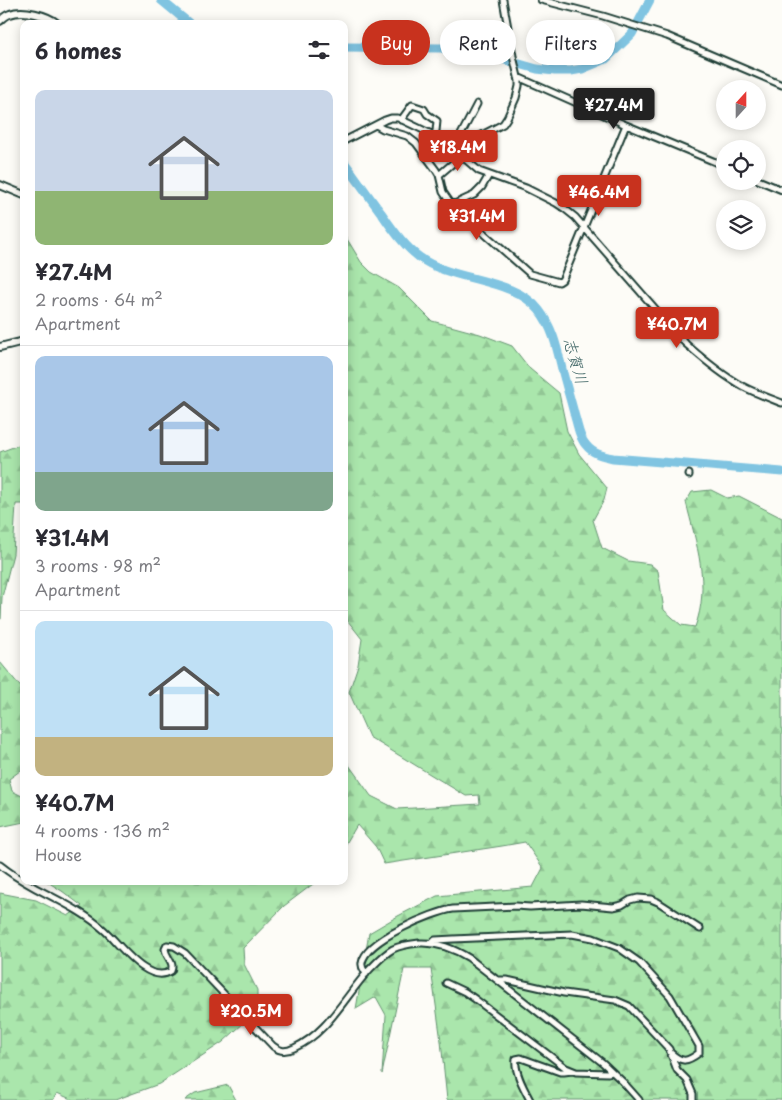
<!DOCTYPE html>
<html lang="en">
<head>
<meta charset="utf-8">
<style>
  :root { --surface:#fff; --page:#f7f7f7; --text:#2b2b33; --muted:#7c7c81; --line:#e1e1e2; --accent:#c8321e }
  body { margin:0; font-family:"Playpen Sans","Klee One",sans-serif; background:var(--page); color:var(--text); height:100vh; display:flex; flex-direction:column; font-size:19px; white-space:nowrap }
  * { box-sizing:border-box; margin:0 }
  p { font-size:16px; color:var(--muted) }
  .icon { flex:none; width:28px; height:28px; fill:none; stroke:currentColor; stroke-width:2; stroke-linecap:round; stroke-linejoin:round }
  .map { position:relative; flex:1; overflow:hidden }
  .drawer { position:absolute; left:20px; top:20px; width:328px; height:865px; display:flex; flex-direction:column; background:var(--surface); border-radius:10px; box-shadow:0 2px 12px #0003 }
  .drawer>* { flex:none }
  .top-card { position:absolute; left:362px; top:20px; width:344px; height:45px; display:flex; gap:10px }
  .needle { width:32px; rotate:21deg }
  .fabs { position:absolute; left:716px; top:80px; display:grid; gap:10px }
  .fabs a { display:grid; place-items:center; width:50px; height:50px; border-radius:50%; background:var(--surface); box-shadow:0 2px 12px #0003; font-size:25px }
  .price { position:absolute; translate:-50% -42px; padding:0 11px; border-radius:5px; background:var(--accent); color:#fff; font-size:16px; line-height:32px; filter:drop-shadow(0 1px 2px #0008) }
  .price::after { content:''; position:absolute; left:50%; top:30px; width:15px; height:11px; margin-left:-8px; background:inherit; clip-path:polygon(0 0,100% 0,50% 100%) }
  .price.current { background:#222; color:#fff }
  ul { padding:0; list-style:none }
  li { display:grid; align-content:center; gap:10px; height:265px; padding:0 15px }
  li+li { border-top:1px solid var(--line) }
  li span { display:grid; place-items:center; height:155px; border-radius:10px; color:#555 }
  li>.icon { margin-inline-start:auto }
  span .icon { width:90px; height:90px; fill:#fffc; stroke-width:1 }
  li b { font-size:21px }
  h2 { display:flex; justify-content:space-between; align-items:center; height:60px; padding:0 15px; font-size:21px }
  .tag { padding:0 18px; border-radius:22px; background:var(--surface); box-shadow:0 2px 12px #0003; font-size:18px; line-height:45px }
  .tag.current { background:var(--accent); color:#fff }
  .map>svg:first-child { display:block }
  .forest { fill:url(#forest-firs); stroke:#649270 }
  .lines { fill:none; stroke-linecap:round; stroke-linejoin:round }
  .river { stroke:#80c4e1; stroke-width:9 }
  .minor-casing { stroke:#1f3d34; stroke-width:9 }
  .tertiary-casing { stroke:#1f3d34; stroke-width:10 }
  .minor { stroke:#fdfcf7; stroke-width:5 }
  .tertiary { stroke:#fdfcf7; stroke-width:6 }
  .labels { text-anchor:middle; stroke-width:4; stroke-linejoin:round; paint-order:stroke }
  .water-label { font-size:16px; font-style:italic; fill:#375f5f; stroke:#fdfcf7 }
</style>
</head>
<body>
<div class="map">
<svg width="782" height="1100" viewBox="0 0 782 1100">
  <defs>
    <pattern id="forest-firs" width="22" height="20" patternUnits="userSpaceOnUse" patternTransform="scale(1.25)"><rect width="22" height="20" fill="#aae6ac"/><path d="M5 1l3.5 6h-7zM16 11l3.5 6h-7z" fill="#92c695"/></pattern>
  </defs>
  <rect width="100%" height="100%" fill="#fdfcf7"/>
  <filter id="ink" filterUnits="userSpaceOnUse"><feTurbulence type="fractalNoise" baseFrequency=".02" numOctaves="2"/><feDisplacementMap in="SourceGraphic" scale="10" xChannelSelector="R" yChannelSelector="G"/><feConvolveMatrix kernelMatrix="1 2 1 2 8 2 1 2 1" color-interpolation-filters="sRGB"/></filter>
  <g filter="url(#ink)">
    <path class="forest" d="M 344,234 L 361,262 L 371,272 L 399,288 L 432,321 L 480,334 L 512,346 L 530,369 L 559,393 L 567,431 L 579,454 L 607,488 L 604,500 L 593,520 L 602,548 L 628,561 L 650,564 L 658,571 L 664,610 L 681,625 L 695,627 C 711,585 696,543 686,502 L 692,492 L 711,490 L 727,498 L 739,496 L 782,518 L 782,1100 L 447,1100 L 441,1041 L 431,969 L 404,969 L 382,1074 L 386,1015 L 376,997 L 356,1009 L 369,933 L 398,916 L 437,896 L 533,887 L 543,868 L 525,842 L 502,846 L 384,864 L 376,847 L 357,825 L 344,847 L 344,758 L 371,796 L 397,809 L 480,804 L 479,795 L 466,796 L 369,737 L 349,692 L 358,665 L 362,639 L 344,616 Z
      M 24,443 L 24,504 L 16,504 L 13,554 L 2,597 L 1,619 L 0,619 L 0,452 Z
      M 0,662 L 24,691 L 24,768 L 9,779 L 12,791 L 24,797 L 24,822 L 0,827 Z
      M 46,881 L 317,881 L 284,906 L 243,948 L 244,964 L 257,990 L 257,1011 L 223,1042 L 159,1084 L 115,1100 L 73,1100 L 57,1093 L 53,1100 L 0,1100 L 0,893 L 36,900 L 68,916 L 82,906 L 62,891 Z
      M 228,1085 L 236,1100 L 185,1100 L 195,1093 Z"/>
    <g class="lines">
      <path class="river" d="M 161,0 L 190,24
        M 344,47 L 441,48 L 488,55 L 537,69 L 555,71 L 571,71 L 582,69 L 606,59 L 632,34 L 650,0
        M 344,162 C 357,179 369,197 382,214 C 392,229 404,246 419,257 C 452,282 513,277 539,310 C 553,328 557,348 562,369 C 566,385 571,401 575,417 C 578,426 579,438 586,445 C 593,454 603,456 613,458 L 782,472"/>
      <defs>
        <path id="minor" d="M 541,0 L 603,16 L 667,36 L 782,85
          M 518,77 L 626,125 L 725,166
          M 401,120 L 412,105 L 424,109 L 427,114 L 437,121 L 436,131 L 434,135
          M 376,125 L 383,129 L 407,136 L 416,143 L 436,170 L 439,175 L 443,192 L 452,205 L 530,274 L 559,282 L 562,280 L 564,276 L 626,125
          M 344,141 L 385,120 L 391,118 L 398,118 L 442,139 L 479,171 L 526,188 L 556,203 L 565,209 L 575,217 L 686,344 C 703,359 722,375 742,386 C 755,393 769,398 782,403
          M 454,148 L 477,104
          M 439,175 L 459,158 L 478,137 L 503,124 L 507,118 L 516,98 L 519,86 L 519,81 L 513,56 L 503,0
          M 758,180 L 782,190
          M 452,205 L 474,195 L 482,187 L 489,175
          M 689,474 L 689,475
          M 0,865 C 10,873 21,880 32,886 C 57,900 83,911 104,930 C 119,943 148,986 171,971 C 175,962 166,958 165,949 L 167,945 L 174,946 L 185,953 L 273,1046 C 280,1052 286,1052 294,1048 C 328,1033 345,996 370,969 C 377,962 384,954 393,949 C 401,945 410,944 419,943 C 437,942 453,948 469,958 L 603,1063 L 623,1082 L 639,1100
          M 432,943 L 435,940 L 453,939 L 572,934 L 593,938 L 619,948 L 639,962 L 670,996 L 699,1046 L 699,1053 C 687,1062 682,1063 671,1053
          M 366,974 C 364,970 361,967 362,963 C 365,940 433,912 453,909 L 516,906 L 530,907 L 581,904 L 613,907 L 622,905 L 630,900 L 638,898 L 651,899 L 658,902 L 700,929
          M 498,980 L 507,980 L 564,993 L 615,1000 L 629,1006 L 669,1049 L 677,1070 L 687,1080 L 693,1094 L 693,1100
          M 446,983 L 465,992 L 475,999 L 566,1068 L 576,1072 L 608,1073 L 612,1072
          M 530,1100 C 524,1089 514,1071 516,1059 L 521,1058 L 560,1072 L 564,1072 L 572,1071"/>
        <path id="tertiary" d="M 0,21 C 3,18 6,15 10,14 C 23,9 47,15 58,24
          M 0,185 L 24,195
          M 0,347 L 24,341"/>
      </defs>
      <use href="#minor" class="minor-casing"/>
      <use href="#tertiary" class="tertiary-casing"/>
      <use href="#minor" class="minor"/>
      <use href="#tertiary" class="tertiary"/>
    </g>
  </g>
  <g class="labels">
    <g class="water-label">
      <text transform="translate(576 361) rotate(74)" y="6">志賀川</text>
    </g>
  </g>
</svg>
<div class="fabs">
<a><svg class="needle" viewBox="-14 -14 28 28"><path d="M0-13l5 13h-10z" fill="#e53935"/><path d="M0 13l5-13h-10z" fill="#7c7c81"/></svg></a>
<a><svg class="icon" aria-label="locate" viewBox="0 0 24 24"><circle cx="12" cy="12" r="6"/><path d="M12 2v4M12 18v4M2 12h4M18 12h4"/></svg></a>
<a><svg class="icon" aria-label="layers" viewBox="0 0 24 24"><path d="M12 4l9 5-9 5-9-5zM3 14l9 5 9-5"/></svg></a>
</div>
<b class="price current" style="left:614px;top:130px">¥27.4M</b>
<b class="price" style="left:458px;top:172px">¥18.4M</b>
<b class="price" style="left:599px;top:217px">¥46.4M</b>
<b class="price" style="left:477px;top:241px">¥31.4M</b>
<b class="price" style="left:677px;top:349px">¥40.7M</b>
<b class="price" style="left:251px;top:1036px">¥20.5M</b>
<div class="top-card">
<a class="tag current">Buy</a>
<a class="tag">Rent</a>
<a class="tag">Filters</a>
</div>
<section class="drawer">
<h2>6 homes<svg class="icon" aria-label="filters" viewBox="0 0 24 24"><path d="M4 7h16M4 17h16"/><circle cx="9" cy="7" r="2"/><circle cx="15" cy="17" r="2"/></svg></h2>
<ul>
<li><span style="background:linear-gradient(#c9d6e8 65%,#8fb573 0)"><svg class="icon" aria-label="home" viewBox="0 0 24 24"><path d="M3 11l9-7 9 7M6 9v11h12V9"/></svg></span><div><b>¥27.4M</b><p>2 rooms · 64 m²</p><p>Apartment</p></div></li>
<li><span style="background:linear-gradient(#a9c7e8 75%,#7fa58c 0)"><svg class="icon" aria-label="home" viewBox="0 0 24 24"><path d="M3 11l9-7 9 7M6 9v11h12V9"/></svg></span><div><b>¥31.4M</b><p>3 rooms · 98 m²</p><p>Apartment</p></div></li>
<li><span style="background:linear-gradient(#bfe0f5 75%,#c2b280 0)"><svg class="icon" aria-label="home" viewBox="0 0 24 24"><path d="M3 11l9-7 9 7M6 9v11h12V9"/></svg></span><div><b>¥40.7M</b><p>4 rooms · 136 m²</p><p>House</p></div></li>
</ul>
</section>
</div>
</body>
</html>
